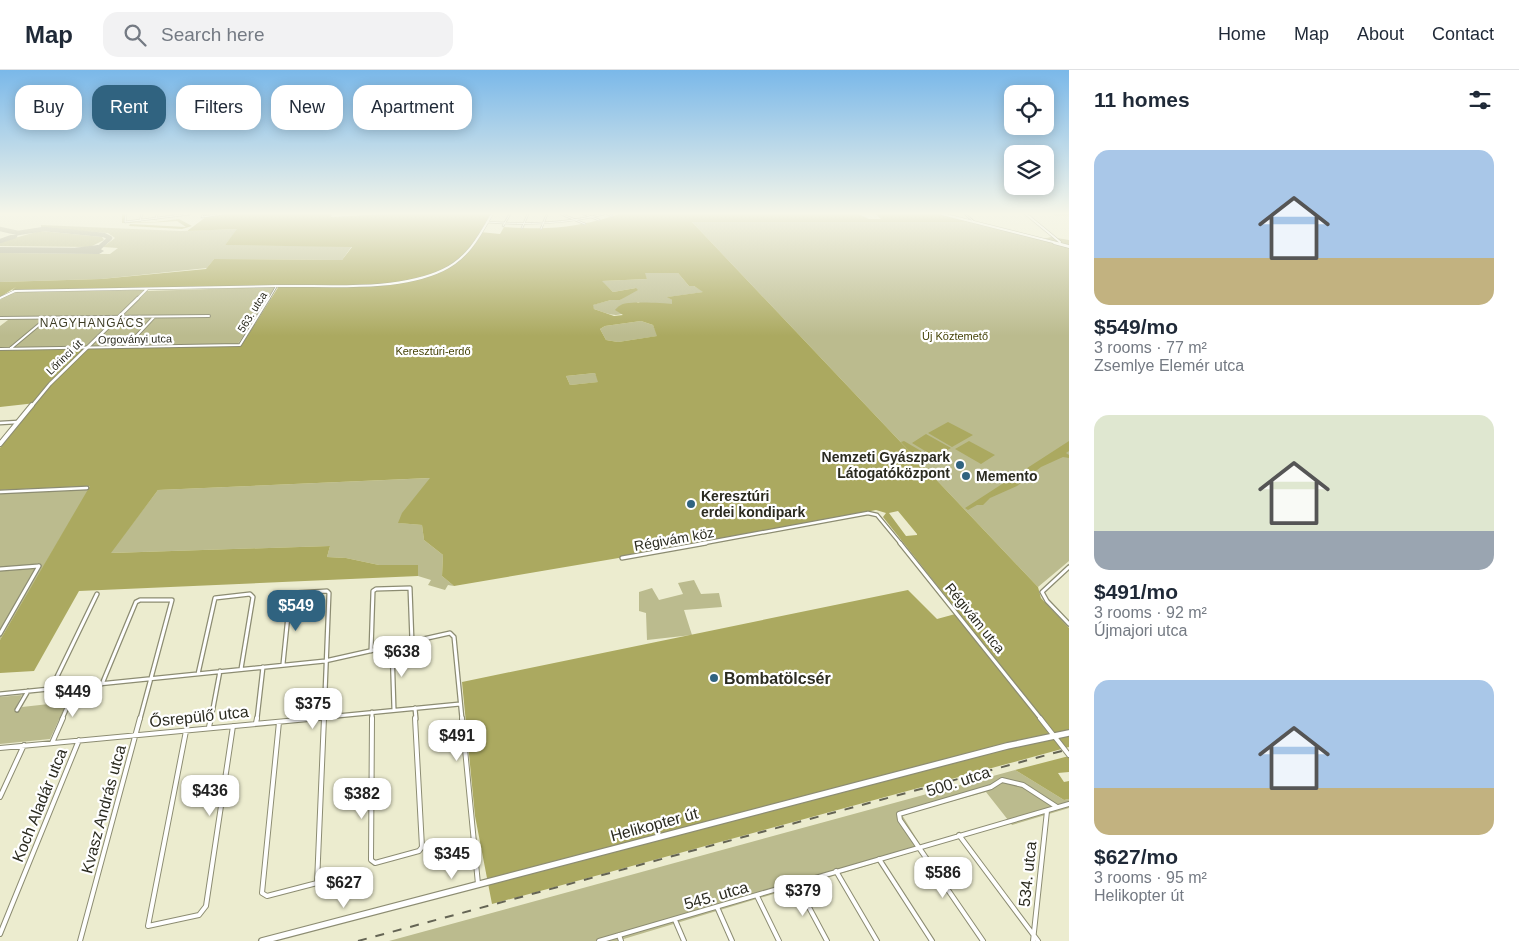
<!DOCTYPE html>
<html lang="en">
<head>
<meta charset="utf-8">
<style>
  :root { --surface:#fff; --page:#f2f2f3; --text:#1f2937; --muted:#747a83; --line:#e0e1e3; --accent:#306380 }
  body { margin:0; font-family:Helvetica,sans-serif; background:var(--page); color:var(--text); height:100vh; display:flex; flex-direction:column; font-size:19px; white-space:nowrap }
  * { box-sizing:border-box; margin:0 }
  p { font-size:16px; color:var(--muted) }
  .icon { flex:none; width:28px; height:28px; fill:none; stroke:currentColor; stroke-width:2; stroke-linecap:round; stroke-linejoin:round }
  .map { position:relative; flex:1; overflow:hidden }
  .drawer { display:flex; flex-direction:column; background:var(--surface); width:450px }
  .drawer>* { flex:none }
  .banner { position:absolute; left:15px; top:15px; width:475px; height:45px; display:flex; gap:10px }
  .fabs { position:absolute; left:1004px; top:15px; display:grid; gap:10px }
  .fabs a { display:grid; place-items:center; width:50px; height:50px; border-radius:10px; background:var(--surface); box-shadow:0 2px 12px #0003; font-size:25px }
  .price { position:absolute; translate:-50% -42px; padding:0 11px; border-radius:10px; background:#fff; color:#222; font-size:16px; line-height:32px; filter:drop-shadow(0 1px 2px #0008) }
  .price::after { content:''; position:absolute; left:50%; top:30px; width:15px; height:11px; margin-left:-8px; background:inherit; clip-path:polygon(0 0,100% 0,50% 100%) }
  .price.active { background:var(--accent); color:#fff }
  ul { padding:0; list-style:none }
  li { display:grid; align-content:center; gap:10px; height:265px; padding:0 25px }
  li span { display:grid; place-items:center; height:155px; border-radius:15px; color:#555 }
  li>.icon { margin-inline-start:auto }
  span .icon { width:90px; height:90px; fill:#fffc; stroke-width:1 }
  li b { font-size:21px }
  h2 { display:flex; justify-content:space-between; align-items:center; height:60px; padding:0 25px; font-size:21px }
  .tag { padding:0 18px; border-radius:15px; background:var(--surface); box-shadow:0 2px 12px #0003; font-size:18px; line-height:45px }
  .tag.active { background:var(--accent); color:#fff }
  header { display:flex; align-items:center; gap:30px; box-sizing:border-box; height:70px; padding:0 25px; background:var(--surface); border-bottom:1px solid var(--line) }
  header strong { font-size:24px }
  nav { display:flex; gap:28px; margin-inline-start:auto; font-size:18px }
  .search { width:350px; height:45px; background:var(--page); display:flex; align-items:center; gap:12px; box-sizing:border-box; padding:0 18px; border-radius:15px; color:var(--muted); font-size:19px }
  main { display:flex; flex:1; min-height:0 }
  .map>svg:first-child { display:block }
  .green { fill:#bbbb8e }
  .forest { fill:#aba960; fill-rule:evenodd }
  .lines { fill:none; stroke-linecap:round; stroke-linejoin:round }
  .taxiway { stroke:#a8a892; stroke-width:4.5 }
  .runway { fill:#a8a892; fill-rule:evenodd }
  .street-far4-casing { stroke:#8c8c72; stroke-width:2.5 }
  .street-far3-casing { stroke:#8c8c72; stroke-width:4 }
  .street-far2-casing { stroke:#8c8c72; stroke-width:5 }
  .street-far1-casing { stroke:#8c8c72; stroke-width:5.5 }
  .street-casing { stroke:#8c8c72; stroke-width:6 }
  .secondary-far3-casing { stroke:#8c8c72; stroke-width:3 }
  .secondary-far2-casing { stroke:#8c8c72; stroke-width:4.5 }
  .secondary-far1-casing { stroke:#8c8c72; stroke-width:6 }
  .secondary-casing { stroke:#8c8c72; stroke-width:8 }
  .street-far4 { stroke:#fff; stroke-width:1 }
  .street-far3 { stroke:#fff; stroke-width:2 }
  .street-far2 { stroke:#fff; stroke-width:2.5 }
  .street-far1 { stroke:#fff; stroke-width:3 }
  .street { stroke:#fff; stroke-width:4 }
  .secondary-far3 { stroke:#fff; stroke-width:2 }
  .secondary-far2 { stroke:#fff; stroke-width:2.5 }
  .secondary-far1 { stroke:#fff; stroke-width:4 }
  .secondary { stroke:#fff; stroke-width:5.5 }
  .rail { stroke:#646454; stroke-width:2; stroke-dasharray:9 9; stroke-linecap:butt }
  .poi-dot { fill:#306380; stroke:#fff; stroke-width:2 }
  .labels { text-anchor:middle; stroke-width:4.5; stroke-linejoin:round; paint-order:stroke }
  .far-street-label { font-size:11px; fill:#2b2b20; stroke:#fff }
  .far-park-label { font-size:11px; fill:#464409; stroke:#fff }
  .far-neighbourhood-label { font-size:12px; letter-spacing:1px; fill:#3d3c24; stroke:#fff }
  .poi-label { font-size:14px; font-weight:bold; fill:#2b2b20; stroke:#fff; text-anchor:start }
  .street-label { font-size:14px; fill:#2b2b20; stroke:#fff }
  .near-poi-label { font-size:16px; font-weight:bold; fill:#2b2b20; stroke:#fff; text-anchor:start }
  .near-street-label { font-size:16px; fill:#2b2b20; stroke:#fff }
</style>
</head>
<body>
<header>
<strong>Map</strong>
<div class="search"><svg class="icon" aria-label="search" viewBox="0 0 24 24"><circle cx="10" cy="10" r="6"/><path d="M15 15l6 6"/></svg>Search here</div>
<nav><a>Home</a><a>Map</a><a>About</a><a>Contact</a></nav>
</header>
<main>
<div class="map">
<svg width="1069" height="871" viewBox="0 0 1069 871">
  <rect width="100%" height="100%" fill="#ececcf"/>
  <path class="green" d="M 926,144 L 939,144 L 968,151 L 947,152 L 974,152 L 1043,169 L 1051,167 L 1069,170 L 1069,491 L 1038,517 L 692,152 L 940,152 Z
    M 41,155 L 181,161 L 238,159 L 225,175 L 352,176 L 342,190 L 214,189 L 207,198 L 101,209 L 0,212 L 0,183 L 110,184 L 118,178 L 103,177 L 115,168 L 108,163 L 41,158 Z
    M 40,161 L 102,167 L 104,170 L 90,177 L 0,176 L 0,172 Z
    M 644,203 L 678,203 L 689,216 L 694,216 L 704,222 L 668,227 L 672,230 L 673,234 L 644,235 L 638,232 C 619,249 617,247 594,239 L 592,235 L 611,230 L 620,230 L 636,218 L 613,222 L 601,211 L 647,209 Z
    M 275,217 L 238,274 L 91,276 L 147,221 Z
    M 144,220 L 86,276 L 0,278 L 0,256 L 8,250 L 0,249 L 0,230 L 7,225 L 17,222 Z
    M 641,251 L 653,255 L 658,266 L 618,272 L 606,270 L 600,259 L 605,256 Z
    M 595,303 L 599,312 L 570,315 L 566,306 Z
    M 431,408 L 399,453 L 422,455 L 424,470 L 443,485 L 442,506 L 454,516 L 448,515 L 445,520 L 428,515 L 431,510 L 418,506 L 418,495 L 379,495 L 346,488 L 327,487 L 330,476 L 110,483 L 158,420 Z
    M 91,416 L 0,570 L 0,420 Z
    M 694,510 L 701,524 L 719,523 L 722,537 L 684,540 L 692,565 L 647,570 L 646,543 L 639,541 L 639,522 L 652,518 L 659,530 L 683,524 L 678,513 Z
    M 22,625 L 14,641 L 20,640 L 22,637 L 67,632 L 50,669 L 0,674 L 0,627 Z
    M 1015,700 L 1064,730 L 1069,729 L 1069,738 L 1012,755 L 986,722 L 902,745 L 923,779 L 617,871 L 389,871 Z"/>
  <path class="forest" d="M 122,144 L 126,144 L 125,152 L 155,152 L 179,149 L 192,156 L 182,159 L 129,156 L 130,154 L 186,157 L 177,151 C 158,153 141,152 122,153 Z
    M 214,144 L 332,144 L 331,147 L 391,144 L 491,144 L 480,162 L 500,164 L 504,157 C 551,160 575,158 620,144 L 858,144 L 869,149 L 881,149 L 876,144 L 941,144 L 970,151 L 971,152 L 692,152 L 1038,517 L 1041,528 L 1069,558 L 1069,677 L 492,834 L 475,746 L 462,612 L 908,520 L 937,549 L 959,543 L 883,447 L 886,443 L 876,440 L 701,474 L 454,516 L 442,506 L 443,485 L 424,470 L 422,455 L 398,453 L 402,443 L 430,408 L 158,420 L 111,483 L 330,476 L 327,487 L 346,488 L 379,495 L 418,495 L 418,506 L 79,521 L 34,601 L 0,603 L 0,570 L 90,416 L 0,420 L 0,378 L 36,333 L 0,337 L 0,280 L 241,276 L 279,216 L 12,220 L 16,217 L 0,227 L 0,212 L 101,209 L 206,199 L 214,189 L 342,190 L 352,177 L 225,175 L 237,159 L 187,161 L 206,147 L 204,145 ZM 645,203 L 678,203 L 689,216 L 694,216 L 703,222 L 667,227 L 672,230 L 672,234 C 663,233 627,231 621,235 C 618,236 617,238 615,240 L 623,245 L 614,246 L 594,239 L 593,235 L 611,230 L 620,230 L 638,220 L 636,218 L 613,222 L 602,211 L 647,209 ZM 641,251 L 653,255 L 657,266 L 618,272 L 606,270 L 600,259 L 605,256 ZM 595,303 L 598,312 L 570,315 L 566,306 ZM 898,441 L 917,464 L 917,465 L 906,466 L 889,443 Z
    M 948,352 L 973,365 L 952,377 L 928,363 Z
    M 926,364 L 951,378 L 935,387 L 912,373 Z
    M 904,371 L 933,388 L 923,396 L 901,372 Z
    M 969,371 L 995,385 L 981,394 L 955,379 Z
    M 1069,371 L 1069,381 L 1066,383 L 1069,385 L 1069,388 L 1063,387 L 1041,397 L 1017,416 L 990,428 L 983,435 L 977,435 L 968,440 L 965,438 Z
    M 1069,686 L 1069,702 L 1058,703 L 1064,712 L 1069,711 L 1069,729 L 1064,730 L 1015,700 Z"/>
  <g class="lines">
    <path class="taxiway" d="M 0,159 L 18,163 L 44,159 L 104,165 L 110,168 L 100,177 L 76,180
      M 0,171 L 15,166 L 16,163"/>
    <path class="runway" d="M 0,177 L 99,178 L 104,181 L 99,184 L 0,183 Z"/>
    <defs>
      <path id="street-far4" d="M 126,144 L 125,152 L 190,144
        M 203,144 L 202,147 L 223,144
        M 561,144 L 585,154
        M 584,144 L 599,150
        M 607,144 L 612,146
        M 965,144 L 973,151
        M 1054,144 L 1069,144
        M 156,149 L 157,144
        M 140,151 L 142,144
        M 487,152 C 527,155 565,154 604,144
        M 503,156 L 510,144
        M 522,158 L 528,144
        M 541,159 L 547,144
        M 269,229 L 276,217"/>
      <path id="street-far3" d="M 0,248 L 209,246
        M 126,277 L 154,247
        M 11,278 L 47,248
        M 0,279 L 240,275 L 269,228"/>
      <path id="street-far2" d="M 0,353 L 18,352
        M 0,422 L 87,418
        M 699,474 L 868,443 L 877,445 L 901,474"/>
      <path id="street-far1" d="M 900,473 L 1041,649
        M 622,488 L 706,473
        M 1069,497 L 1042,522 L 1047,531 L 1069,554
        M 0,499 L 39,496
        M 0,564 L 39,496
        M 392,577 L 394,640
        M 371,581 L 373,521 L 376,519 L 410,518 L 412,572
        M 283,594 L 290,526 L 294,523 L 327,521 L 329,523 L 324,649
        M 198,604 L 215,528 L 250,524 L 253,527 L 241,599
        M 102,614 L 136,532 L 140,530 L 172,530 L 140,649
        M 51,619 L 97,524
        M 0,624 L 325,591 L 450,563 L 454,567 L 462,649
        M 415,638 L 416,649
        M 17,640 L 28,621
        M 62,649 L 76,617
        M 211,649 L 220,601
        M 257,649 L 263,597
        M 306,649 L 460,634
        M 372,649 L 372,642"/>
      <path id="street" d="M 372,648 L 371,790 L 375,793 L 419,781 L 422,777 L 415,648
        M 462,648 L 478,814
        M 1040,648 L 1069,685
        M 279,652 L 262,823 L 267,826 L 317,813 L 324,648
        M 256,653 L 257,648
        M 209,657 L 211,648
        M 186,661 L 148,856 L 199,845 L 206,836 L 233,656
        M 52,673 L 63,648
        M 0,678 L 319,648
        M 0,727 L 24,675
        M 959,765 L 1038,871
        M 879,789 L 932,871
        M 836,801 L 877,871
        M 796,813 L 827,871
        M 757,826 L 779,871
        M 717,837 L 732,871
        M 675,850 L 684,871
        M 0,864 L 79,670
        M 619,865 L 621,871
        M 80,871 L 140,648
        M 599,871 L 1069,734
        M 983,871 L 900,750 L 899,744 L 991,717 L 1002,710 L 1023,715 L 1057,737
        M 1033,871 L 1047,741"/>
      <path id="secondary-far3" d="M 942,144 L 1069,176
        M 1026,144 L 1060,172
        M 1054,173 L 1069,177
        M 0,228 L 15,221 C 102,219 190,218 277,216 C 328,215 397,222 443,200 C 468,188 479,167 492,144
        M 137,229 L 147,219"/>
      <path id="secondary-far2" d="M 31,337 L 50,314 L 138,228"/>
      <path id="secondary-far1" d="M 0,374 L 32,335"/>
      <path id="secondary" d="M 262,871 L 1007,676 L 1069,663"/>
    </defs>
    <use href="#street-far4" class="street-far4-casing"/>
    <use href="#street-far3" class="street-far3-casing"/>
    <use href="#street-far2" class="street-far2-casing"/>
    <use href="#street-far1" class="street-far1-casing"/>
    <use href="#street" class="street-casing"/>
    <use href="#secondary-far3" class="secondary-far3-casing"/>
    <use href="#secondary-far2" class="secondary-far2-casing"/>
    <use href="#secondary-far1" class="secondary-far1-casing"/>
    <use href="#secondary" class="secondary-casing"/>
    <use href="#street-far4" class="street-far4"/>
    <use href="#street-far3" class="street-far3"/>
    <use href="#street-far2" class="street-far2"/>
    <use href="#street-far1" class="street-far1"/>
    <use href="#street" class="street"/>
    <use href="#secondary-far3" class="secondary-far3"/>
    <use href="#secondary-far2" class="secondary-far2"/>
    <use href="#secondary-far1" class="secondary-far1"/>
    <use href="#secondary" class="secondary"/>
    <path class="rail" d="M 358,871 L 1069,679"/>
  </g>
  <linearGradient id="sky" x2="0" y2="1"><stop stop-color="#7ab8e9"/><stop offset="0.54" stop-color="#f6f6e9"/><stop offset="1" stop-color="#f6f6e9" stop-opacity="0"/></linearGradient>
  <rect width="1069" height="266" fill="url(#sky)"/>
  <g class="poi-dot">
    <circle cx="960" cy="395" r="5"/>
    <circle cx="966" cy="406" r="5"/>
    <circle cx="691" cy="434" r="5"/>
    <circle cx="714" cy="608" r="5"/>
  </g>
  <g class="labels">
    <g class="far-street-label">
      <text transform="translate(252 242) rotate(-58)" y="4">563. utca</text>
      <text transform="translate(135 269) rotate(-1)" y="4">Orgoványi utca</text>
      <text transform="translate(64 287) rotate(-44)" y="4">Lőrinci út</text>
    </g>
    <g class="far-park-label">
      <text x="955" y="270">Új Köztemető</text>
      <text x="433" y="285">Keresztúri-erdő</text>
    </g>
    <g class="far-neighbourhood-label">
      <text x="92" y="257">NAGYHANGÁCS</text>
    </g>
    <g class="poi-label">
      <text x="950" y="392" text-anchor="end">Nemzeti Gyászpark<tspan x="950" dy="16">Látogatóközpont</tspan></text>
      <text x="976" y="411">Memento</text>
      <text x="701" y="431">Keresztúri<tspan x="701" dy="16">erdei kondipark</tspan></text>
    </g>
    <g class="street-label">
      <text transform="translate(674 469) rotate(-10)" y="5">Régivám köz</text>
      <text transform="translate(975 548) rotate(51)" y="5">Régivám utca</text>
    </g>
    <g class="near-poi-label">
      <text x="724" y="614">Bombatölcsér</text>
    </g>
    <g class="near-street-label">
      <text transform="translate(199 646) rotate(-6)" y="6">Ősrepülő utca</text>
      <text transform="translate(958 711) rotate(-18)" y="6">500. utca</text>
      <text transform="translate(39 735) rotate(-68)" y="6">Koch Aladár utca</text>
      <text transform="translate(103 739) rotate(-75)" y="6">Kvasz András utca</text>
      <text transform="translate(654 754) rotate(-15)" y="6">Helikopter út</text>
      <text transform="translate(1027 804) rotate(-84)" y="6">534. utca</text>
      <text transform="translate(716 825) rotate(-16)" y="6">545. utca</text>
    </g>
  </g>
</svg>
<div class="fabs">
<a><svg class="icon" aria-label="locate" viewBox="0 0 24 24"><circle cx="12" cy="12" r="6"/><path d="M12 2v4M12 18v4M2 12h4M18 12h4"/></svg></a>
<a><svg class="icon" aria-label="layers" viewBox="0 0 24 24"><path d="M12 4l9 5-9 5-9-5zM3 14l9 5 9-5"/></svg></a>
</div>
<b class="price active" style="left:296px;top:562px">$549</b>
<b class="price" style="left:402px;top:608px">$638</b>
<b class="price" style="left:73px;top:648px">$449</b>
<b class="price" style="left:313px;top:660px">$375</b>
<b class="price" style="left:457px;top:692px">$491</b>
<b class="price" style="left:210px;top:747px">$436</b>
<b class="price" style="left:362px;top:750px">$382</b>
<b class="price" style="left:452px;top:810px">$345</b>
<b class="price" style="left:943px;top:829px">$586</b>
<b class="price" style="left:344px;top:839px">$627</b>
<b class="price" style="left:803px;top:847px">$379</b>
<div class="banner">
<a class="tag">Buy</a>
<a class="tag active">Rent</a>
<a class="tag">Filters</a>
<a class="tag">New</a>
<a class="tag">Apartment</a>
</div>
</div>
<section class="drawer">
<h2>11 homes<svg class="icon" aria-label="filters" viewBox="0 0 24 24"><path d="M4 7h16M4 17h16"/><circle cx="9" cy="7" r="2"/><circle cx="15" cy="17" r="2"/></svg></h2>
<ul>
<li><span style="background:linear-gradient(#a9c7e8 70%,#c2b280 0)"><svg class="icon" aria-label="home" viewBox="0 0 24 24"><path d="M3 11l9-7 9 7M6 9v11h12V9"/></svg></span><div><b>$549/mo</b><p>3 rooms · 77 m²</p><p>Zsemlye Elemér utca</p></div></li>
<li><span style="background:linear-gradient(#dfe7d0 75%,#9aa5b1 0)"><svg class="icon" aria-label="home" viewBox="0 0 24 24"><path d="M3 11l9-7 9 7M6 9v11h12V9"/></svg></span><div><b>$491/mo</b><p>3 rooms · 92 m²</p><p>Újmajori utca</p></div></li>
<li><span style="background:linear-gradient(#a9c7e8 70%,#c2b280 0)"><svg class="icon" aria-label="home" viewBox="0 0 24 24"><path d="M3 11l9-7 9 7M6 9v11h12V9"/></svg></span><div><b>$627/mo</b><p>3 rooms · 95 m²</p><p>Helikopter út</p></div></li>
</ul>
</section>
</main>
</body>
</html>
